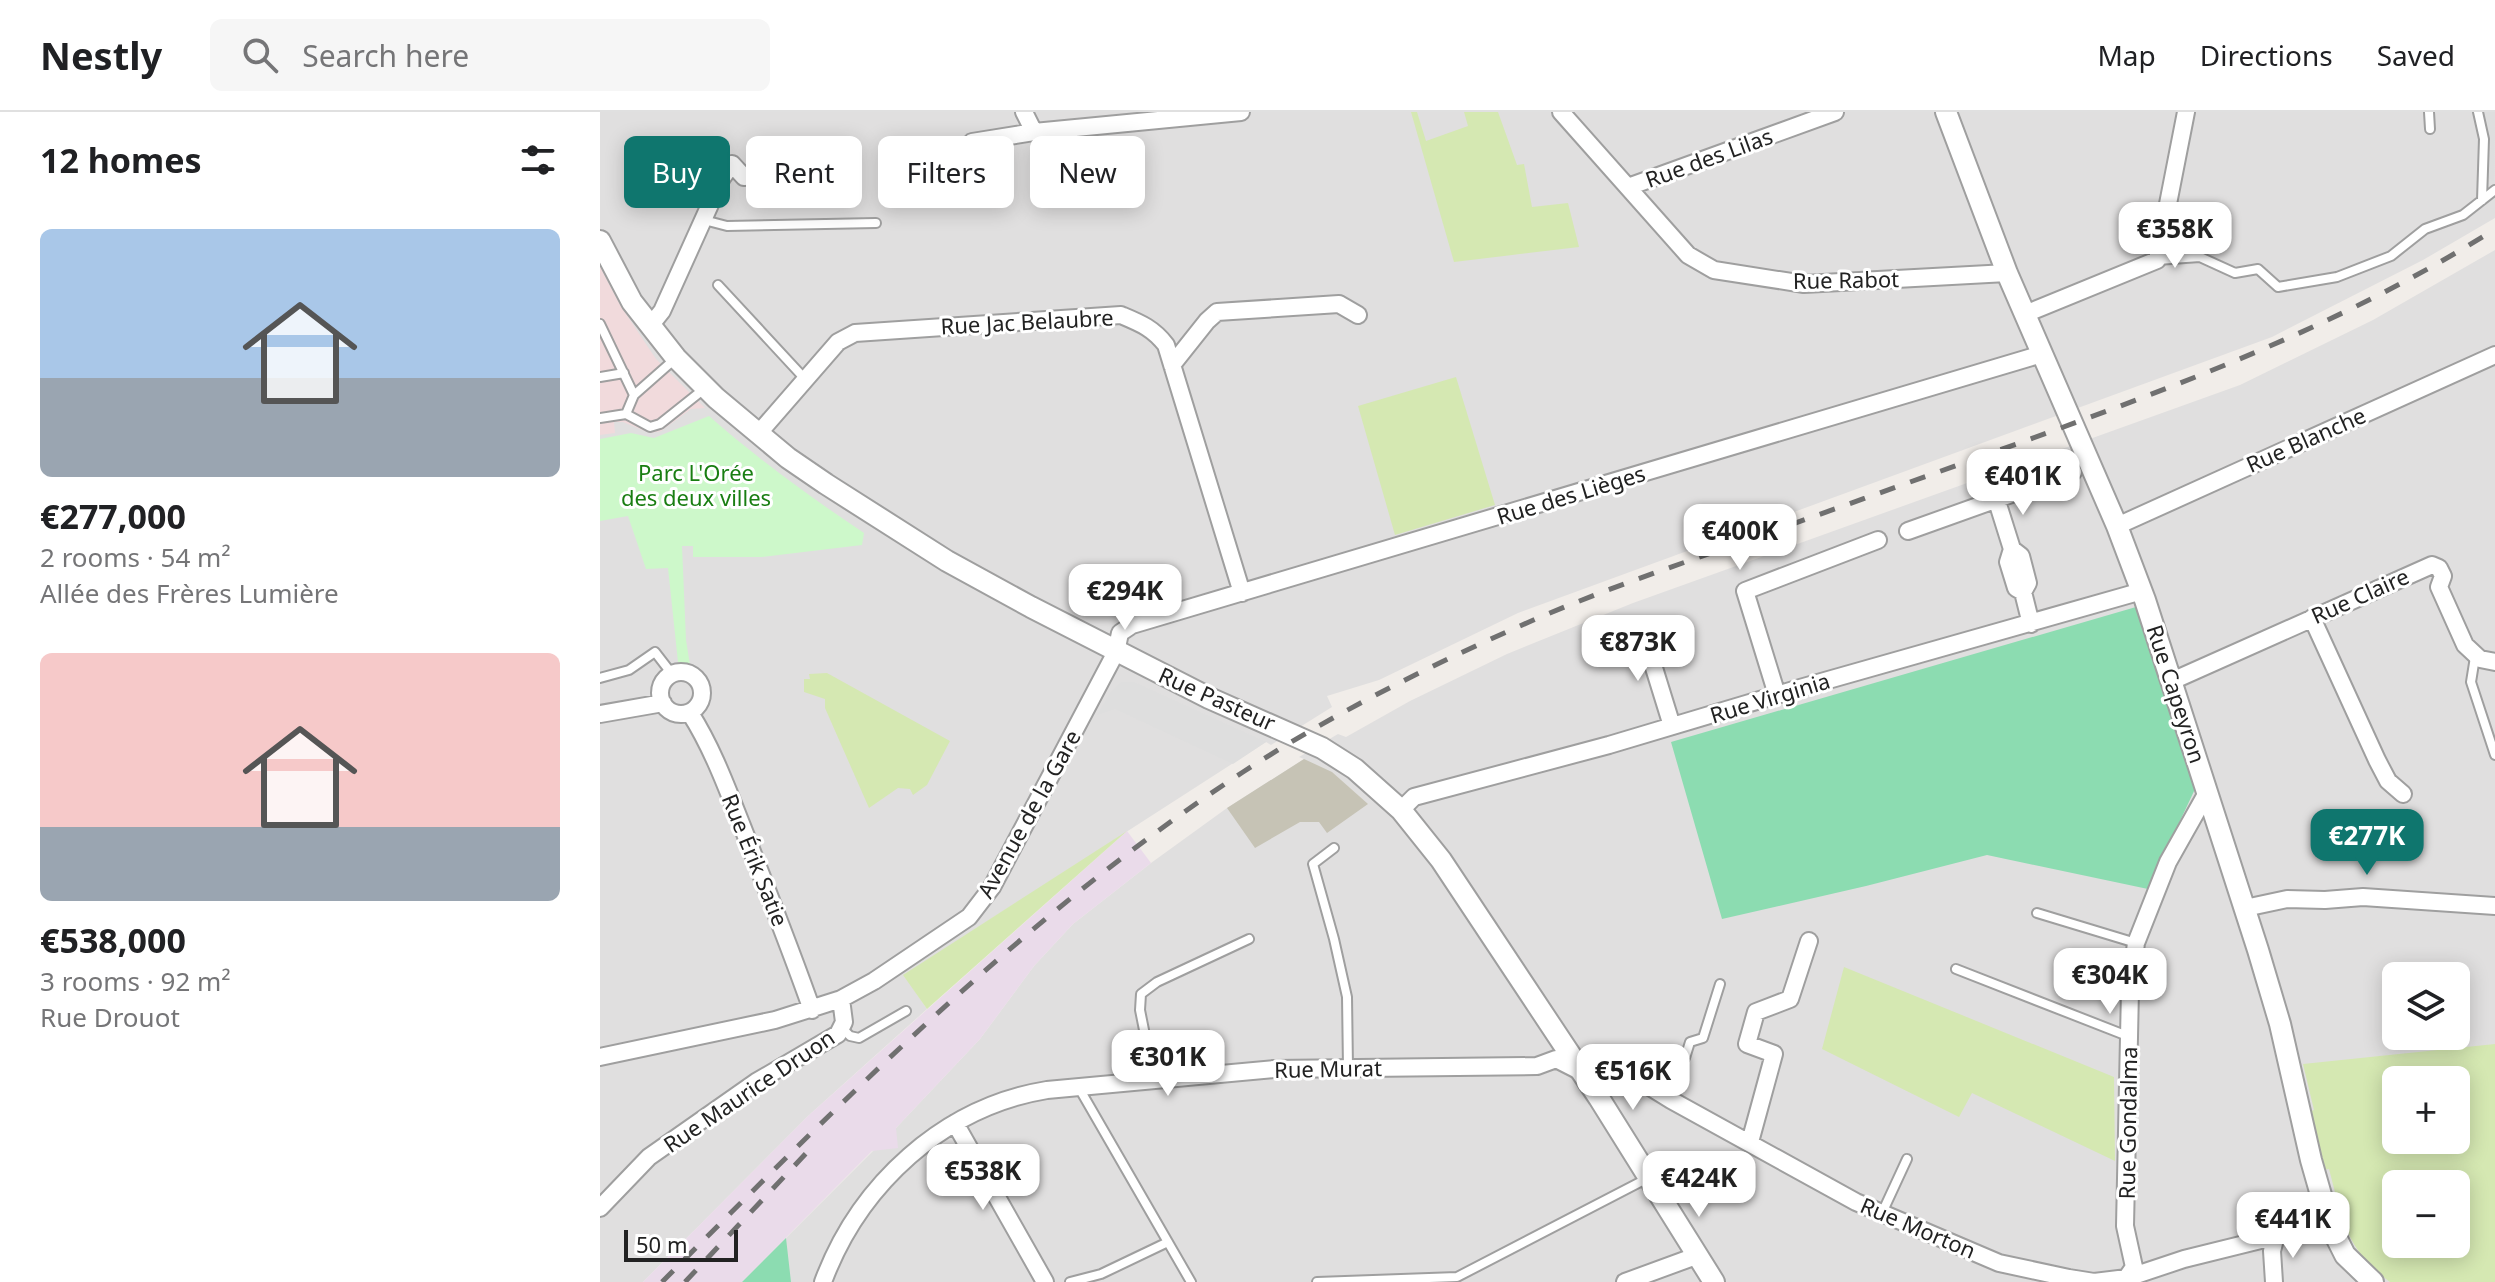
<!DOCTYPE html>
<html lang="en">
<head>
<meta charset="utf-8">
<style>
  :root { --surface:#fff; --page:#f6f6f6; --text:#202124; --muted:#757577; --line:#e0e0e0; --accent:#0f766e }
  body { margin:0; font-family:"Noto Sans",sans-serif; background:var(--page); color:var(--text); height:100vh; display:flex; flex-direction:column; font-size:30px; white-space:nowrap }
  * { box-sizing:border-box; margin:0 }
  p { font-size:26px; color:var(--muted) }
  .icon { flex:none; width:44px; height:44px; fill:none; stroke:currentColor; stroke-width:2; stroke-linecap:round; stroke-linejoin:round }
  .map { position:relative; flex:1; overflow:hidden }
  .side { display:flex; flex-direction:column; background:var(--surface); width:600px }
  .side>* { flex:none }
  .hud { position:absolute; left:24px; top:24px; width:760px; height:72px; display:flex; gap:16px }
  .buttons { position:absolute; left:1782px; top:850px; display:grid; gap:16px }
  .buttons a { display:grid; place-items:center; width:88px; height:88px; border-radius:12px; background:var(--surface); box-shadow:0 4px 20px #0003; font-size:40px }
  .scale { position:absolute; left:24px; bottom:20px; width:114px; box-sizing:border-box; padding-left:8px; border:4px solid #222; border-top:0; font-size:22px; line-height:28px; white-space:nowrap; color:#222; -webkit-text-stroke:6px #fff; paint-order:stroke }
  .price { position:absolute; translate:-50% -68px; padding:0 18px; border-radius:16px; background:#fff; color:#222; font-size:26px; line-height:52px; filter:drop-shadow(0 2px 4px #0008) }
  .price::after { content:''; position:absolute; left:50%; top:48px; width:24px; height:18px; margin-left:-12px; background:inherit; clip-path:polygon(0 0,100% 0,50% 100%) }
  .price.on { background:var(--accent); color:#fff }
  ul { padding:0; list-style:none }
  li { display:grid; align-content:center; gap:16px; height:424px; padding:0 40px }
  li span { display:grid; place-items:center; height:248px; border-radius:12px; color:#555 }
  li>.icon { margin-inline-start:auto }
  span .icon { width:144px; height:144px; fill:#fffc; stroke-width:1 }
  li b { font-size:34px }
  h2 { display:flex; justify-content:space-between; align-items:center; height:96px; padding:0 40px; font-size:34px }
  .pill { padding:0 28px; border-radius:12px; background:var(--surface); box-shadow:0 4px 20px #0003; font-size:28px; line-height:72px }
  .pill.on { background:var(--accent); color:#fff }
  header { display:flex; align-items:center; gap:48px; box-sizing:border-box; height:112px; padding:0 40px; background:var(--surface); border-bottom:2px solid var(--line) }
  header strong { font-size:38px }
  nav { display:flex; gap:44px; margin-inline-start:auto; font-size:28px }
  .search { width:560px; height:72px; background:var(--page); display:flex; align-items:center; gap:20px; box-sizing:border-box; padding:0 28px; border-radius:12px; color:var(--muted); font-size:30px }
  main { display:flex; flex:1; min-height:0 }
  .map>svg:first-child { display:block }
  .residential { fill:#e0dfdf; fill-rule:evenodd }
  .commercial { fill:#f1dadc }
  .industrial { fill:#eadbea }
  .construction { fill:#c6c3b5 }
  .grass { fill:#d5e8b2; fill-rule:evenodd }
  .park { fill:#cdf8ca }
  .pitch { fill:#8cdcb1 }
  .parking { fill:#dedede }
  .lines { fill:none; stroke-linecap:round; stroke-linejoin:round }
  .service-casing { stroke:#9f9f9f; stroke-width:12 }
  .minor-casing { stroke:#9f9f9f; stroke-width:20 }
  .tertiary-casing { stroke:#9f9f9f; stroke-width:24 }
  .service { stroke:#fff; stroke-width:8 }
  .minor { stroke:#fff; stroke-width:16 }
  .tertiary { stroke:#fff; stroke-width:20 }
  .rail { stroke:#707070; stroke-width:5; stroke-dasharray:16 16; stroke-linecap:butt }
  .labels { text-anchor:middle; stroke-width:6; stroke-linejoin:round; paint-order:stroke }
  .street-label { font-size:22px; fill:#222; stroke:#fff }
  .park-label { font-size:22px; fill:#197e12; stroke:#fff }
</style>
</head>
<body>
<header>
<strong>Nestly</strong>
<div class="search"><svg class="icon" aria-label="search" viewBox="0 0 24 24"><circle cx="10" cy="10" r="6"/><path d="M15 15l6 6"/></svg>Search here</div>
<nav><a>Map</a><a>Directions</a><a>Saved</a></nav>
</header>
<main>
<section class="side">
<h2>12 homes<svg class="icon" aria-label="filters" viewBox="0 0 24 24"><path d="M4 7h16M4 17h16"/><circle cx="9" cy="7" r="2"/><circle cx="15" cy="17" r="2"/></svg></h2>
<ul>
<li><span style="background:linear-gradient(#a9c7e8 60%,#9aa5b1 0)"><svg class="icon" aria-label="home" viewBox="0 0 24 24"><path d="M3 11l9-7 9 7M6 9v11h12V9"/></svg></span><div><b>€277,000</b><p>2 rooms · 54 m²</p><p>Allée des Frères Lumière</p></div></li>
<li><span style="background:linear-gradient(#f6c9c9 70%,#9aa5b1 0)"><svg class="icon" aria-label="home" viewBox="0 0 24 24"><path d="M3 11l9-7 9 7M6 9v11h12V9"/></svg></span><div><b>€538,000</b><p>3 rooms · 92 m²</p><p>Rue Drouot</p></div></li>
</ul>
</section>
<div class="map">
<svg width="1895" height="1170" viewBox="0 0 1895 1170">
  <rect width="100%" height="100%" fill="#f1ede9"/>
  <path class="residential" d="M 0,0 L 1895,0 L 1895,106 L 1823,148 L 1672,225 L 918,501 L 779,568 L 727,584 L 732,595 L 671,633 L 666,630 L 304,863 L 327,897 L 208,1004 L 43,1170 L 0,1170 Z
    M 1895,138 L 1895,1170 L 142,1170 L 296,1016 L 380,927 L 434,854 L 473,812 L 551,751 L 627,696 L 704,647 L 699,645 L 738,622 L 746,625 L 810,589 L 907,542 L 1033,491 L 1640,273 L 1773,208 ZM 1796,864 L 1856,864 L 1856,924 L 1796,924 ZM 1796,968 L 1856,968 L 1856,1028 L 1796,1028 ZM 1796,1072 L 1856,1072 L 1856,1132 L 1796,1132 Z"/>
  <path class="commercial" d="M 0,155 L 20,193 L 56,247 L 105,296 L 91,297 L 61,319 L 50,321 L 23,310 L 14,310 L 15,321 L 0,323 Z"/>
  <path class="industrial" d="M 527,719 L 551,751 L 473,812 L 434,854 L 380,927 L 296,1016 L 298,1036 L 272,1039 L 142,1170 L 43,1170 L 208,1004 Z"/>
  <path class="construction" d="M 704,647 L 732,660 L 768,692 L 727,721 L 719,710 L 700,710 L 655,736 L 627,696 Z"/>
  <path class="grass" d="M 811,0 L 817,0 L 826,29 L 868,14 L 864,0 L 898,0 L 917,53 L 924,52 L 932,95 L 968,91 L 979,135 L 854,150 Z
    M 856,265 L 895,393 L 795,423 L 758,294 Z
    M 227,561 L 350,629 L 327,673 L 313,683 L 310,677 L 298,676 L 269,696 L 225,596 L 225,587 L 204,580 L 204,567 L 210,567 L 209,562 Z
    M 527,719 L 327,897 L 303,863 Z
    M 1244,855 L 1514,965 L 1515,1049 L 1372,981 L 1359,1005 L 1222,937 Z
    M 1895,932 L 1895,1170 L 1790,1170 C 1745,1136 1743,1109 1729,1057 L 1723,1058 L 1711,999 L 1714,998 L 1703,952 ZM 1796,968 L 1856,968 L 1856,1028 L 1796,1028 ZM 1796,1072 L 1856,1072 L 1856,1132 L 1796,1132 Z"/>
  <path class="park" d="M 109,304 C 158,347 210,385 264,421 L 262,433 L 162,445 L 93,445 L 93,434 L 82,434 L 86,528 L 90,553 L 78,550 L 68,456 L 46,457 L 28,404 L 0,409 L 0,327 L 31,321 L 54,326 Z"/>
  <path class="pitch" d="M 1536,495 L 1595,677 L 1548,777 L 1387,743 L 1266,774 L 1122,807 L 1071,630 Z
    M 186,1126 L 191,1170 L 142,1170 Z"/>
  <path class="parking" d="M 1883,0 L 1895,0 L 1894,70 L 1888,66 L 1886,60 L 1891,34 Z
    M 521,570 L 534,570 L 666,630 L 633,652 L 515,597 L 497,603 L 510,581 Z"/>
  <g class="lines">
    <defs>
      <path id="service" d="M 1829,0 L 1830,17
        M 1878,0 L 1884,27 L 1882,88
        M 104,108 L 127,114 L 276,111
        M 1557,148 L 1600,145 L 1635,161 L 1658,157 L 1678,175 L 1737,165 L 1791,144 L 1825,117 L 1863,103 L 1895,78
        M 118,173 L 205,267
        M 0,212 L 34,283
        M 76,246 L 34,283 L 26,302 L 50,315 L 60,312 L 104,277
        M 0,265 L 24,261
        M 0,306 L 26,302
        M 1875,545 L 1871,570 L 1895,643
        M 0,566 L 29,558 L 55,540 L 72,562
        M 734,736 L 713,752 L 734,827 L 747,885 L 748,955
        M 1437,801 L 1536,831
        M 1356,857 L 1530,925
        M 242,916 L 250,924 L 259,926 L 306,899
        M 1085,946 L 1090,930 L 1103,926 L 1120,872
        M 554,968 L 540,898 L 541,882 L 557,870 L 649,827
        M 479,976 L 591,1170
        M 1071,988 L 1080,961
        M 1282,1101 L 1307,1047
        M 470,1170 L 501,1162 L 568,1130
        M 717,1170 L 857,1165 L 1048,1066"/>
      <path id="minor" d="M 424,0 L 434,20
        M 961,0 L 1088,143 L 1114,158 L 1204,172 L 1407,161
        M 372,30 L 434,20 L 641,0
        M 1028,75 L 1235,0
        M 1425,202 L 1557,148 L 1586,0
        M 50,214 L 62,199 L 122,66 L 132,52 L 144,65 L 211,62
        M 572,253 L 607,209 L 617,200 L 739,192 L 758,203
        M 158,322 L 238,230 L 255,221 L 521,203 C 540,211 553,216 566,233 L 642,481
        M 1396,386 L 1412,437 L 1421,444 L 1428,471 L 1423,480
        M 1517,414 L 1895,243
        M 1308,419 L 1473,360
        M 1412,437 L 1408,450 L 1416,476 L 1423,480 L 1431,512
        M 1712,506 L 1777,648 L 1788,669 L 1803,682
        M 1042,517 L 1072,614
        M60 581a21 21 0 1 1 42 0a21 21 0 1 1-42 0Z
        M 1572,569 L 1832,453 L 1839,456 L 1843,464 L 1839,475 L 1865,533 L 1880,547 L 1895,550
        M 1177,583 L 1145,479 L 1278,428
        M 90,601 C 113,637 128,679 144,719 C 167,778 191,838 212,898
        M 0,602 L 63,591
        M 801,698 L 814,685 L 1009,633 L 1200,576 L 1542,479
        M 1645,796 L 1687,787 L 1725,788 L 1763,785 L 1895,794
        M 0,945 L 175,908 L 241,887 L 274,869 L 369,805 L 392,775 L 403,754 L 516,540 L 520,521 L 532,513 L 1442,242
        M 355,1011 L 445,1170
        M 1150,1030 L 1174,942 L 1147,932 L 1156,900 L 1190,887 L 1209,829
        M 0,1096 L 49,1045 L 156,970 L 238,922 L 244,910 L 241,887
        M 1525,1168 L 1534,1155 L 1525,1114 L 1530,878 L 1536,831 L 1568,750 L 1608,679
        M 223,1170 C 259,1073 343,995 447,978 L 674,957 L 937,954 L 956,947 L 1003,971 L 1021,965 L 1037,967 L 1071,988 L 1256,1090 L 1399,1151 L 1469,1166 L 1494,1170 L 1527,1166 L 1584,1147 L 1729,1111
        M 1025,1170 L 1096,1144
        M 1674,1170 L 1672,1139 L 1676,1123"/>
      <path id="tertiary" d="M 1346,0 L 1407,161 L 1517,414 L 1545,488 L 1658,838 L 1680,912 L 1711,1048 L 1729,1111 L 1745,1143 L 1773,1170
        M 0,129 L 32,190 L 76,246 L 116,286 L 188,346 L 226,372 L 347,449 L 431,495 L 609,586 L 722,636 L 755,657 L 801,698 L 841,748 L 999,986 L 1114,1170"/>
    </defs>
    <use href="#service" class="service-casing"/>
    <use href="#minor" class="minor-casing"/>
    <use href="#tertiary" class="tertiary-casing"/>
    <use href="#service" class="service"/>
    <use href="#minor" class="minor"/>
    <use href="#tertiary" class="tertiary"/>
    <path class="rail" d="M 62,1170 C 243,988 427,801 643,660 C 734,601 831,553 929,510 C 995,481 1063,458 1131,434 C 1229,399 1327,364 1425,329 C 1588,270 1748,210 1895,117
      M 85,1170 L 213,1034"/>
  </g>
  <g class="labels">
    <g class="street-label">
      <text transform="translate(1109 46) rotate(-20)" y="8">Rue des Lilas</text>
      <text transform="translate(1246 168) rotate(-1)" y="8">Rue Rabot</text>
      <text transform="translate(427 210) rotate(-3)" y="8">Rue Jac Belaubre</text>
      <text transform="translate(1706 328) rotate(-24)" y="8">Rue Blanche</text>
      <text transform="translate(971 383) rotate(-17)" y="8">Rue des Lièges</text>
      <text transform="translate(1760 484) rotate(-24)" y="8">Rue Claire</text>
      <text transform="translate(1576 582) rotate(72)" y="8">Rue Capeyron</text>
      <text transform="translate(1170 586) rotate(-17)" y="8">Rue Virginia</text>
      <text transform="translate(617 587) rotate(24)" y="8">Rue Pasteur</text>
      <text transform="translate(429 702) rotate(-61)" y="8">Avenue de la Gare</text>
      <text transform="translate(155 748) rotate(68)" y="8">Rue Érik Satie</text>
      <text transform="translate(728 957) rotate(-1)" y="8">Rue Murat</text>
      <text transform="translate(149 979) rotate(-34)" y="8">Rue Maurice Druon</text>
      <text transform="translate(1528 1011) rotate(-89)" y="8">Rue Gondalma</text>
      <text transform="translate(1318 1116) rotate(23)" y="8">Rue Morton</text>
    </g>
    <g class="park-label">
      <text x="96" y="369">Parc L'Orée<tspan x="96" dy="25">des deux villes</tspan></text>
    </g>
  </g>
</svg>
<div class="buttons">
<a><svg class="icon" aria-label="layers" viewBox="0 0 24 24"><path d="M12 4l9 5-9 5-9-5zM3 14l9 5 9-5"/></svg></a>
<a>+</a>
<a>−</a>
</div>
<div class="scale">50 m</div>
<b class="price" style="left:1575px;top:158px">€358K</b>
<b class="price" style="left:1423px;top:405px">€401K</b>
<b class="price" style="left:1140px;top:460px">€400K</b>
<b class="price" style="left:525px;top:520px">€294K</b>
<b class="price" style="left:1038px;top:571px">€873K</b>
<b class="price on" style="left:1767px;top:765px">€277K</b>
<b class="price" style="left:1510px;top:904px">€304K</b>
<b class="price" style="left:568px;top:986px">€301K</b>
<b class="price" style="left:1033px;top:1000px">€516K</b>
<b class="price" style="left:383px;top:1100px">€538K</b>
<b class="price" style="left:1099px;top:1107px">€424K</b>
<b class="price" style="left:1693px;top:1148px">€441K</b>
<div class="hud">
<a class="pill on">Buy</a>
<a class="pill">Rent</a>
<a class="pill">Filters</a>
<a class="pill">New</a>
</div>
</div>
</main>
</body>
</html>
